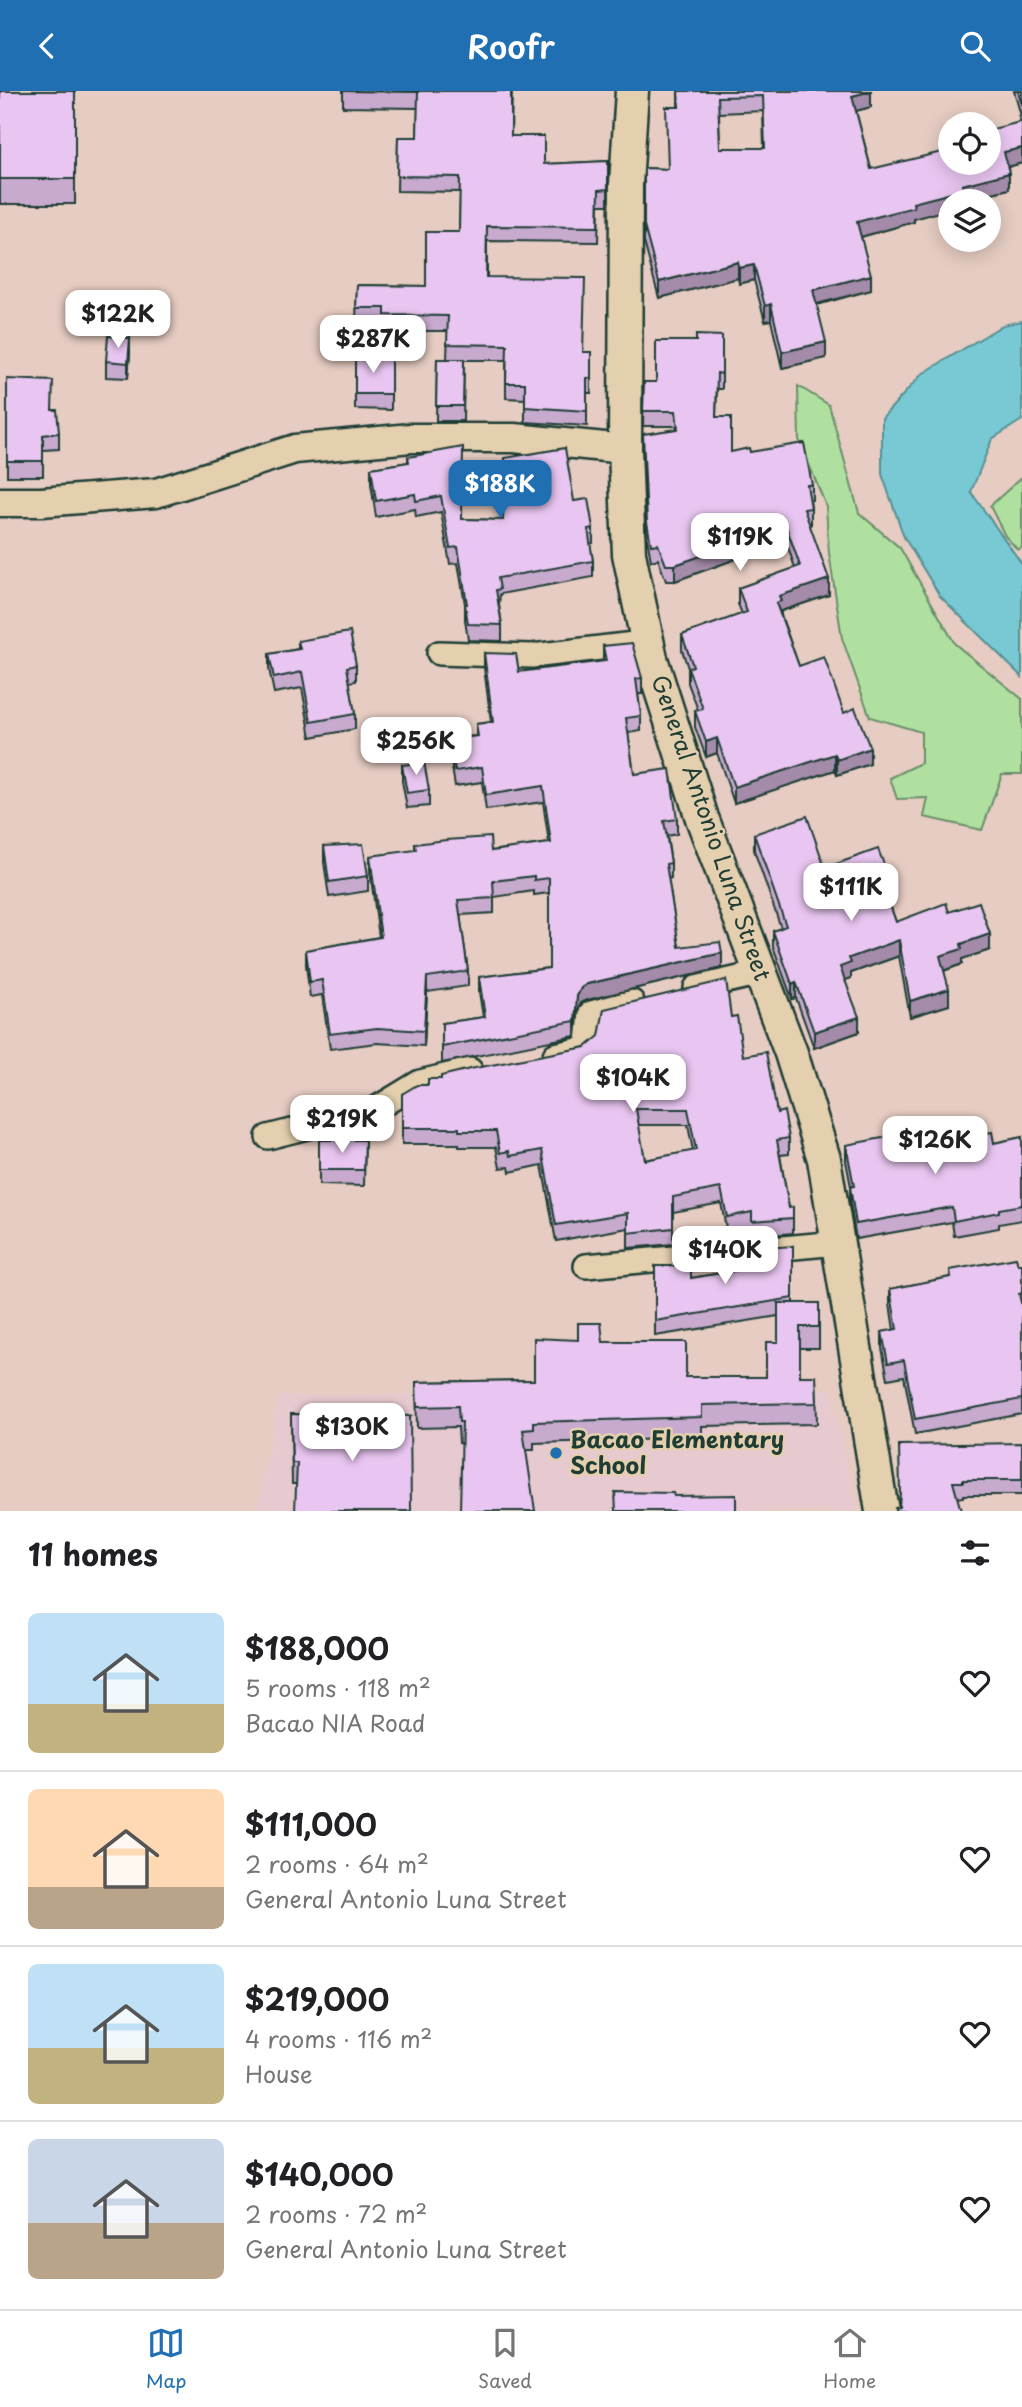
<!DOCTYPE html>
<html lang="en">
<head>
<meta charset="utf-8">
<style>
  :root { --surface:#fff; --page:#f2f2f2; --text:#202124; --muted:#757577; --line:#e0e0e0; --accent:#1f6fb2 }
  body { margin:0; font-family:"Playpen Sans",sans-serif; background:var(--page); color:var(--text); height:100vh; display:flex; flex-direction:column; font-size:26px; white-space:nowrap }
  * { box-sizing:border-box; margin:0 }
  p { font-size:23px; color:var(--muted) }
  .icon { flex:none; width:38px; height:38px; fill:none; stroke:currentColor; stroke-width:2; stroke-linecap:round; stroke-linejoin:round }
  .map { position:relative; height:1420px; overflow:hidden }
  .side { display:flex; flex-direction:column; background:var(--surface); flex:1 }
  .side>* { flex:none }
  .fabs { position:absolute; left:938px; top:21px; display:grid; gap:14px }
  .fabs a { display:grid; place-items:center; width:63px; height:63px; border-radius:50%; background:var(--surface); box-shadow:0 4px 18px #0003; font-size:35px }
  .price { position:absolute; translate:-50% -60px; padding:0 16px; border-radius:14px; background:#fff; color:#222; font-size:23px; line-height:46px; filter:drop-shadow(0 2px 4px #0008) }
  .price::after { content:''; position:absolute; left:50%; top:42px; width:21px; height:16px; margin-left:-10px; background:inherit; clip-path:polygon(0 0,100% 0,50% 100%) }
  .price.active { background:var(--accent); color:#fff }
  ul { padding:0; list-style:none }
  li { display:flex; align-items:center; gap:21px; height:175px; padding:0 28px }
  li+li { border-top:2px solid var(--line) }
  li span { display:grid; place-items:center; flex:none; width:196px; height:140px; border-radius:10px; color:#555 }
  li>.icon { margin-inline-start:auto }
  span .icon { width:84px; height:84px; fill:#fffc; stroke-width:1 }
  li b { font-size:30px }
  h2 { display:flex; justify-content:space-between; align-items:center; height:84px; padding:0 28px; font-size:30px }
  header { display:flex; justify-content:space-between; align-items:center; height:91px; padding:0 28px; background:var(--accent); color:#fff; font-size:32px; font-weight:600 }
  .tabs { display:flex; justify-content:space-around; align-items:center; height:98px; border-top:2px solid var(--line); background:var(--surface); font-size:19px; color:var(--muted) }
  .tabs a { display:grid; justify-items:center; gap:4px }
  .tabs .active { color:var(--accent) }
  .map>svg:first-child { display:block }
  .built { fill:#e7cad0 }
  .green { fill:#b0e0a0; stroke:#688e6a; stroke-width:2 }
  .water { fill:#79c9d4; stroke:#559194; stroke-width:2 }
  .lines { fill:none; stroke-linecap:round; stroke-linejoin:round }
  .minor-casing { stroke:#1f3d34; stroke-width:28 }
  .tertiary-casing { stroke:#1f3d34; stroke-width:33 }
  .secondary-casing { stroke:#1f3d34; stroke-width:37 }
  .minor { stroke:#e4cfae; stroke-width:23 }
  .tertiary { stroke:#e4cfae; stroke-width:28 }
  .secondary { stroke:#e4cfae; stroke-width:32 }
  .wall { fill:#c8aacf; stroke:#1f3d34; stroke-width:2; fill-rule:evenodd }
  .shaded-wall { fill:#a38ba9; stroke:#1f3d34; stroke-width:2 }
  .building { fill:#e9c6f1; stroke:#1f3d34; stroke-width:2; fill-rule:evenodd }
  .poi-dot { fill:#1f6fb2; stroke:#e4cfae; stroke-width:2.5 }
  .labels { text-anchor:middle; stroke-width:5; stroke-linejoin:round; paint-order:stroke }
  .street-label { font-size:23px; fill:#1f3d34; stroke:#e4cfae }
  .poi-label { font-size:23px; font-weight:bold; fill:#1f3d34; stroke:#e4cfae; text-anchor:start }
</style>
</head>
<body>
<header><svg class="icon" aria-label="back" viewBox="0 0 24 24"><path d="M15 5l-7 7 7 7"/></svg>Roofr<svg class="icon" aria-label="search" viewBox="0 0 24 24"><circle cx="10" cy="10" r="6"/><path d="M15 15l6 6"/></svg></header>
<div class="map">
<svg width="1022" height="1420" viewBox="0 0 1022 1420">
  <rect width="100%" height="100%" fill="#e6ccc2"/>
  <filter id="ink" filterUnits="userSpaceOnUse"><feTurbulence type="fractalNoise" baseFrequency=".0143" numOctaves="2"/><feDisplacementMap in="SourceGraphic" scale="14" xChannelSelector="R" yChannelSelector="G"/><feConvolveMatrix kernelMatrix="1 2 1 2 8 2 1 2 1" color-interpolation-filters="sRGB"/></filter>
  <g filter="url(#ink)">
    <path class="built" d="M 830,1298 L 857,1420 L 257,1420 L 279,1305 Z"/>
    <path class="green" d="M 798,295 L 829,314 L 859,422 L 900,457 L 955,553 L 1022,608 L 1022,683 L 1002,683 L 982,739 L 924,726 L 928,707 L 897,708 L 890,687 L 921,672 L 921,641 L 870,626 L 842,547 L 829,462 L 826,415 L 799,349 Z
      M 1022,386 L 1022,456 L 1018,459 L 1005,445 L 990,415 Z"/>
    <path class="water" d="M 1022,230 L 1022,329 L 992,348 L 971,401 L 1022,473 L 1022,586 L 940,505 L 904,446 L 882,383 L 882,327 L 922,283 L 1003,234 Z"/>
    <g class="lines">
      <defs>
        <path id="minor" d="M 439,562 L 532,565 L 634,553
          M 696,897 L 761,882
          M 555,964 L 583,958 L 588,952 L 591,922 L 632,911
          M 268,1046 L 374,1019 L 420,991 L 470,979
          M 586,1175 L 838,1152"/>
        <path id="tertiary" d="M 0,411 L 41,411 L 156,402 L 295,358 L 411,347 L 514,347 L 625,358"/>
        <path id="secondary" d="M 632,0 L 626,93 L 625,358 L 629,463 L 651,568 L 702,727 L 791,962 L 824,1068 L 882,1420"/>
      </defs>
      <use href="#minor" class="minor-casing"/>
      <use href="#tertiary" class="tertiary-casing"/>
      <use href="#secondary" class="secondary-casing"/>
      <use href="#minor" class="minor"/>
      <use href="#tertiary" class="tertiary"/>
      <use href="#secondary" class="secondary"/>
    </g>
    <path class="wall" d="M 0,0 L 75,0 L 75,113 L 0,113 Z
      M 343,0 L 512,0 L 511,45 L 544,73 L 608,70 L 608,114 L 599,114 L 598,151 L 487,150 L 487,186 L 584,261 L 591,261 L 591,302 L 587,302 L 587,335 L 525,331 L 525,308 L 506,307 L 506,269 L 464,269 L 463,330 L 436,330 L 437,268 L 447,268 L 448,240 L 385,240 L 385,233 L 356,233 L 357,194 L 426,195 L 459,141 L 460,101 L 397,100 L 398,46 L 417,46 L 418,17 L 343,16 Z
      M 678,0 L 871,0 L 871,16 L 856,20 L 871,78 L 950,72 L 1019,31 L 1019,25 L 1021,25 L 1014,0 L 1022,0 L 1022,72 L 1008,76 L 1009,98 L 963,109 L 963,110 L 914,128 L 914,131 L 861,146 L 871,199 L 817,214 L 826,267 L 782,277 L 771,229 L 765,230 L 754,189 L 739,193 L 738,187 L 659,207 L 644,151 L 644,77 L 668,78 L 678,16 ZM 763,20 L 764,57 L 720,57 L 719,22 Z
      M 722,245 L 722,298 L 717,298 L 716,326 L 731,361 L 750,361 L 812,394 L 812,409 L 810,409 L 811,417 L 811,433 L 809,433 L 829,504 L 781,520 L 781,524 L 799,575 L 844,622 L 870,673 L 837,684 L 835,679 L 734,712 L 717,662 L 706,666 L 695,636 L 695,620 L 698,619 L 688,592 L 688,577 L 682,559 L 682,544 L 742,523 L 738,513 L 738,497 L 795,477 L 786,450 L 675,490 L 666,490 L 658,468 L 651,470 L 647,447 L 643,359 L 643,343 L 677,338 L 676,335 L 643,335 L 644,291 L 656,291 L 696,250 Z
      M 130,262 L 128,287 L 106,286 L 106,270 Z
      M 355,264 L 391,265 L 391,319 L 355,318 Z
      M 7,288 L 53,319 L 59,342 L 59,358 L 43,359 L 43,385 L 7,385 Z
      M 408,366 L 462,428 L 503,429 L 574,410 L 593,437 L 593,452 L 590,453 L 593,470 L 593,486 L 500,503 L 499,514 L 502,534 L 502,550 L 468,549 L 465,529 L 465,513 L 458,472 L 450,473 L 441,421 L 416,426 L 415,418 L 376,426 L 371,393 L 371,377 L 408,371 Z
      M 298,550 L 356,574 L 356,590 L 349,591 L 355,623 L 355,638 L 311,646 L 302,597 L 274,602 L 269,578 L 269,563 L 298,558 Z
      M 603,555 L 642,587 L 642,603 L 638,603 L 641,625 L 641,640 L 628,642 L 634,683 L 677,728 L 677,743 L 667,745 L 671,772 L 671,787 L 668,788 L 679,856 L 722,877 L 587,909 L 581,912 L 577,920 L 575,945 L 442,972 L 442,932 L 483,926 L 479,901 L 479,886 L 549,877 L 549,802 L 534,804 L 534,800 L 494,806 L 494,822 L 460,824 L 468,880 L 468,895 L 427,901 L 424,955 L 377,952 L 330,958 L 322,904 L 310,906 L 306,874 L 306,859 L 379,846 L 370,780 L 370,765 L 415,760 L 415,753 L 491,760 L 549,752 L 543,711 L 486,719 L 482,691 L 455,695 L 450,664 L 450,648 L 476,645 L 476,633 L 491,631 L 484,577 L 484,562 L 519,581 L 603,570 Z
      M 402,674 L 429,699 L 429,715 L 407,717 L 402,690 Z
      M 754,743 L 825,777 L 888,799 L 885,800 L 896,831 L 949,821 L 990,859 L 962,868 L 962,873 L 944,880 L 949,914 L 910,926 L 899,865 L 851,882 L 851,887 L 845,889 L 859,941 L 814,957 L 796,907 L 792,908 L 773,855 L 773,840 L 781,837 L 754,759 Z
      M 324,755 L 368,785 L 368,800 L 329,806 L 324,771 Z
      M 731,926 L 743,965 L 777,1022 L 789,1047 L 789,1063 L 780,1064 L 789,1117 L 793,1116 L 793,1142 L 752,1146 L 752,1137 L 727,1142 L 721,1112 L 673,1121 L 673,1153 L 628,1157 L 628,1137 L 556,1150 L 542,1074 L 510,1081 L 509,1076 L 500,1077 L 496,1056 L 459,1056 L 459,1053 L 402,1053 L 402,1003 L 441,988 L 586,956 ZM 638,1034 L 688,1034 L 693,1060 L 645,1069 Z
      M 1022,1046 L 1022,1129 L 999,1133 L 999,1137 L 954,1145 L 952,1131 L 856,1148 L 850,1112 L 850,1096 L 851,1096 L 846,1070 L 846,1054 L 922,1055 L 994,1052 Z
      M 319,1049 L 365,1049 L 364,1095 L 319,1094 Z
      M 793,1155 L 793,1212 L 819,1212 L 819,1257 L 800,1257 L 800,1285 L 816,1285 L 817,1333 L 702,1335 L 702,1347 L 534,1352 L 534,1359 L 526,1359 L 459,1352 L 458,1336 L 417,1337 L 416,1291 L 534,1289 L 603,1251 L 686,1286 L 766,1286 L 778,1251 L 778,1225 L 655,1245 L 655,1175 L 691,1187 L 752,1177 Z
      M 1022,1173 L 1022,1323 L 915,1343 L 904,1285 L 888,1288 L 882,1257 L 882,1241 L 894,1239 L 890,1213 L 890,1198 L 950,1186 L 950,1179 Z
      M 291,1323 L 410,1325 L 296,1393 L 292,1393 Z
      M 1022,1352 L 1022,1404 L 963,1404 L 963,1406 L 899,1416 Z"/>
    <path class="shaded-wall" d="M 871,0 L 871,16 L 852,21 L 852,5 Z
      M 1022,57 L 1022,72 L 1004,77 L 1004,61 Z
      M 1009,82 L 1009,98 L 963,109 L 963,110 L 950,110 L 950,118 L 914,128 L 914,131 L 857,147 L 857,131 L 913,112 L 962,94 Z
      M 738,171 L 738,187 L 659,207 L 659,191 Z
      M 754,174 L 754,189 L 739,193 L 739,177 Z
      M 871,184 L 871,199 L 813,214 L 813,199 Z
      M 771,213 L 771,229 L 765,230 L 765,215 Z
      M 130,247 L 130,262 L 128,287 L 128,272 Z
      M 826,251 L 826,267 L 782,277 L 782,261 Z
      M 786,435 L 786,450 L 675,490 L 675,474 Z
      M 829,488 L 829,504 L 781,520 L 781,526 L 776,512 L 779,505 Z
      M 717,647 L 717,662 L 706,666 L 706,651 Z
      M 870,657 L 870,673 L 837,684 L 837,669 Z
      M 835,663 L 835,679 L 734,712 L 734,696 Z
      M 888,784 L 888,799 L 880,802 L 880,786 Z
      M 990,843 L 990,859 L 962,868 L 962,873 L 940,881 L 940,865 L 961,853 Z
      M 899,849 L 899,865 L 851,882 L 851,887 L 840,891 L 840,876 L 849,867 Z
      M 722,862 L 722,877 L 587,909 L 581,912 L 577,920 L 575,945 L 575,930 L 577,905 L 581,897 L 587,893 Z
      M 427,886 L 427,901 L 424,955 L 424,940 Z
      M 796,891 L 796,907 L 792,908 L 792,893 Z
      M 949,898 L 949,914 L 910,926 L 910,910 Z
      M 859,926 L 859,941 L 814,957 L 814,941 Z"/>
    <path class="building" d="M 0,0 L 75,0 L 75,88 L 0,88 Z
      M 343,0 L 511,0 L 511,45 L 544,45 L 544,73 L 608,70 L 608,98 L 599,99 L 598,136 L 487,135 L 486,186 L 585,187 L 583,261 L 591,261 L 591,287 L 587,287 L 587,320 L 525,316 L 525,292 L 506,292 L 507,254 L 447,253 L 448,225 L 385,224 L 385,217 L 356,217 L 357,194 L 426,195 L 426,141 L 459,141 L 460,86 L 397,85 L 398,46 L 417,46 L 418,1 Z
      M 678,0 L 871,0 L 852,5 L 871,78 L 950,59 L 950,72 L 989,72 L 989,39 L 1020,31 L 1019,25 L 1022,24 L 1022,57 L 1004,61 L 1009,82 L 962,94 L 963,99 L 913,112 L 914,116 L 857,131 L 871,184 L 813,199 L 826,251 L 782,261 L 771,213 L 765,215 L 754,174 L 739,177 L 738,171 L 659,191 L 644,135 L 644,77 L 668,78 L 666,16 L 679,16 ZM 763,5 L 765,57 L 720,57 L 718,6 Z
      M 1018,0 L 1022,0 L 1022,14 Z
      M 696,244 L 722,245 L 722,283 L 717,282 L 716,326 L 731,326 L 731,361 L 749,357 L 750,361 L 804,352 L 812,394 L 807,394 L 811,417 L 804,418 L 829,488 L 779,505 L 781,510 L 776,512 L 799,575 L 824,566 L 844,622 L 855,617 L 870,657 L 837,669 L 835,663 L 734,696 L 717,647 L 706,651 L 695,620 L 703,618 L 688,577 L 693,575 L 682,544 L 747,521 L 738,497 L 800,475 L 786,435 L 675,474 L 666,474 L 658,453 L 651,454 L 647,431 L 643,343 L 678,338 L 676,320 L 643,320 L 644,291 L 656,291 L 656,250 L 696,250 Z
      M 108,245 L 130,247 L 128,272 L 106,270 Z
      M 355,264 L 391,265 L 391,303 L 355,303 Z
      M 437,268 L 464,268 L 463,315 L 436,315 Z
      M 7,288 L 53,290 L 52,319 L 57,319 L 59,342 L 43,344 L 43,370 L 7,370 Z
      M 463,356 L 462,428 L 503,429 L 505,367 L 565,357 L 574,410 L 588,408 L 593,437 L 588,438 L 593,470 L 498,487 L 500,498 L 496,499 L 502,534 L 468,533 L 465,513 L 467,513 L 458,456 L 450,457 L 441,405 L 416,410 L 415,403 L 376,410 L 371,377 L 409,371 L 408,366 Z
      M 350,541 L 356,574 L 347,576 L 355,623 L 311,631 L 302,581 L 274,587 L 269,563 L 300,558 L 298,550 Z
      M 632,552 L 642,587 L 636,588 L 641,625 L 626,627 L 634,683 L 670,678 L 677,728 L 664,730 L 671,772 L 666,773 L 679,856 L 720,851 L 722,862 L 587,893 L 581,897 L 577,905 L 575,930 L 442,956 L 442,932 L 485,926 L 479,886 L 549,877 L 549,787 L 534,789 L 534,785 L 493,790 L 494,807 L 458,809 L 468,880 L 427,886 L 424,940 L 377,937 L 330,943 L 322,889 L 310,891 L 306,859 L 381,846 L 370,765 L 416,759 L 415,753 L 446,749 L 490,746 L 491,760 L 551,752 L 543,695 L 486,704 L 482,676 L 455,680 L 450,648 L 478,645 L 476,633 L 493,631 L 484,562 L 516,563 L 519,581 L 606,570 L 603,555 Z
      M 424,671 L 429,699 L 407,702 L 402,674 Z
      M 807,725 L 825,777 L 878,758 L 888,784 L 880,786 L 896,831 L 946,812 L 949,821 L 979,811 L 990,843 L 961,853 L 962,858 L 940,865 L 949,898 L 910,910 L 899,849 L 849,867 L 851,872 L 840,876 L 859,926 L 814,941 L 796,891 L 792,893 L 773,840 L 786,835 L 754,743 Z
      M 363,753 L 368,785 L 329,791 L 324,755 Z
      M 726,889 L 731,926 L 737,925 L 743,965 L 766,961 L 777,1022 L 784,1020 L 789,1047 L 777,1049 L 789,1117 L 793,1116 L 793,1127 L 752,1130 L 752,1121 L 727,1126 L 721,1097 L 673,1106 L 673,1137 L 628,1142 L 628,1122 L 556,1134 L 542,1059 L 510,1065 L 509,1060 L 500,1062 L 496,1040 L 459,1040 L 459,1037 L 402,1037 L 402,1003 L 417,994 L 428,994 L 428,988 L 441,988 L 441,985 L 470,978 L 586,956 L 599,945 L 604,918 ZM 636,1018 L 688,1018 L 696,1059 L 645,1069 Z
      M 919,1040 L 922,1055 L 992,1041 L 994,1052 L 1022,1046 L 1022,1114 L 999,1118 L 999,1121 L 954,1130 L 952,1116 L 856,1133 L 850,1096 L 854,1095 L 846,1054 Z
      M 319,1049 L 365,1049 L 364,1079 L 319,1079 Z
      M 793,1155 L 793,1207 L 655,1230 L 655,1175 L 691,1175 L 691,1187 L 752,1177 L 752,1158 Z
      M 1016,1167 L 1018,1174 L 1022,1173 L 1022,1202 L 1019,1203 L 1022,1216 L 1022,1308 L 915,1328 L 904,1269 L 888,1272 L 882,1241 L 897,1238 L 890,1198 L 951,1186 L 950,1179 Z
      M 778,1212 L 819,1212 L 819,1236 L 800,1236 L 800,1285 L 816,1285 L 817,1312 L 702,1314 L 702,1326 L 534,1331 L 534,1338 L 523,1339 L 535,1420 L 460,1420 L 462,1331 L 459,1331 L 458,1315 L 417,1316 L 416,1291 L 534,1289 L 534,1247 L 578,1249 L 578,1232 L 601,1232 L 603,1251 L 686,1251 L 686,1286 L 766,1286 L 766,1251 L 778,1251 Z
      M 291,1323 L 410,1325 L 411,1420 L 295,1420 L 297,1372 L 292,1372 Z
      M 1022,1352 L 1022,1389 L 963,1389 L 963,1391 L 953,1391 L 961,1420 L 895,1420 L 895,1417 L 899,1416 L 900,1402 L 899,1354 Z
      M 615,1401 L 673,1402 L 674,1405 L 736,1404 L 736,1420 L 616,1420 Z"/>
  </g>
  <circle class="poi-dot" cx="556" cy="1362" r="7"/>
  <g class="labels">
    <g class="street-label">
      <text transform="translate(711 737) rotate(71)" y="8">General Antonio Luna Street</text>
    </g>
    <g class="poi-label">
      <text x="570" y="1357">Bacao Elementary<tspan x="570" dy="26">School</tspan></text>
    </g>
  </g>
</svg>
<div class="fabs">
<a><svg class="icon" aria-label="locate" viewBox="0 0 24 24"><circle cx="12" cy="12" r="6"/><path d="M12 2v4M12 18v4M2 12h4M18 12h4"/></svg></a>
<a><svg class="icon" aria-label="layers" viewBox="0 0 24 24"><path d="M12 4l9 5-9 5-9-5zM3 14l9 5 9-5"/></svg></a>
</div>
<b class="price" style="left:118px;top:259px">$122K</b>
<b class="price" style="left:373px;top:284px">$287K</b>
<b class="price active" style="left:500px;top:429px">$188K</b>
<b class="price" style="left:740px;top:482px">$119K</b>
<b class="price" style="left:416px;top:686px">$256K</b>
<b class="price" style="left:851px;top:832px">$111K</b>
<b class="price" style="left:633px;top:1023px">$104K</b>
<b class="price" style="left:342px;top:1064px">$219K</b>
<b class="price" style="left:935px;top:1085px">$126K</b>
<b class="price" style="left:725px;top:1195px">$140K</b>
<b class="price" style="left:352px;top:1372px">$130K</b>
</div>
<section class="side">
<h2>11 homes<svg class="icon" aria-label="filters" viewBox="0 0 24 24"><path d="M4 7h16M4 17h16"/><circle cx="9" cy="7" r="2"/><circle cx="15" cy="17" r="2"/></svg></h2>
<ul>
<li><span style="background:linear-gradient(#bfe0f5 65%,#c2b280 0)"><svg class="icon" aria-label="home" viewBox="0 0 24 24"><path d="M3 11l9-7 9 7M6 9v11h12V9"/></svg></span><div><b>$188,000</b><p>5 rooms · 118 m²</p><p>Bacao NIA Road</p></div><svg class="icon" aria-label="heart" viewBox="0 0 24 24"><path d="M12 20l-8-8c-3-5 5-10 8-4 3-6 11-1 8 4z"/></svg></li>
<li><span style="background:linear-gradient(#ffd9b3 70%,#b9a48a 0)"><svg class="icon" aria-label="home" viewBox="0 0 24 24"><path d="M3 11l9-7 9 7M6 9v11h12V9"/></svg></span><div><b>$111,000</b><p>2 rooms · 64 m²</p><p>General Antonio Luna Street</p></div><svg class="icon" aria-label="heart" viewBox="0 0 24 24"><path d="M12 20l-8-8c-3-5 5-10 8-4 3-6 11-1 8 4z"/></svg></li>
<li><span style="background:linear-gradient(#bfe0f5 60%,#c2b280 0)"><svg class="icon" aria-label="home" viewBox="0 0 24 24"><path d="M3 11l9-7 9 7M6 9v11h12V9"/></svg></span><div><b>$219,000</b><p>4 rooms · 116 m²</p><p>House</p></div><svg class="icon" aria-label="heart" viewBox="0 0 24 24"><path d="M12 20l-8-8c-3-5 5-10 8-4 3-6 11-1 8 4z"/></svg></li>
<li><span style="background:linear-gradient(#c9d6e8 60%,#b9a48a 0)"><svg class="icon" aria-label="home" viewBox="0 0 24 24"><path d="M3 11l9-7 9 7M6 9v11h12V9"/></svg></span><div><b>$140,000</b><p>2 rooms · 72 m²</p><p>General Antonio Luna Street</p></div><svg class="icon" aria-label="heart" viewBox="0 0 24 24"><path d="M12 20l-8-8c-3-5 5-10 8-4 3-6 11-1 8 4z"/></svg></li>
</ul>
</section>
<nav class="tabs">
<a class="active"><svg class="icon" aria-label="map" viewBox="0 0 24 24"><path d="M3 6l6-2 6 2 6-2v14l-6 2-6-2-6 2zM9 4v14M15 6v14"/></svg>Map</a>
<a><svg class="icon" aria-label="saved" viewBox="0 0 24 24"><path d="M7 4h10v16l-5-4-5 4z"/></svg>Saved</a>
<a><svg class="icon" aria-label="home" viewBox="0 0 24 24"><path d="M3 11l9-7 9 7M6 9v11h12V9"/></svg>Home</a>
</nav>
</body>
</html>
